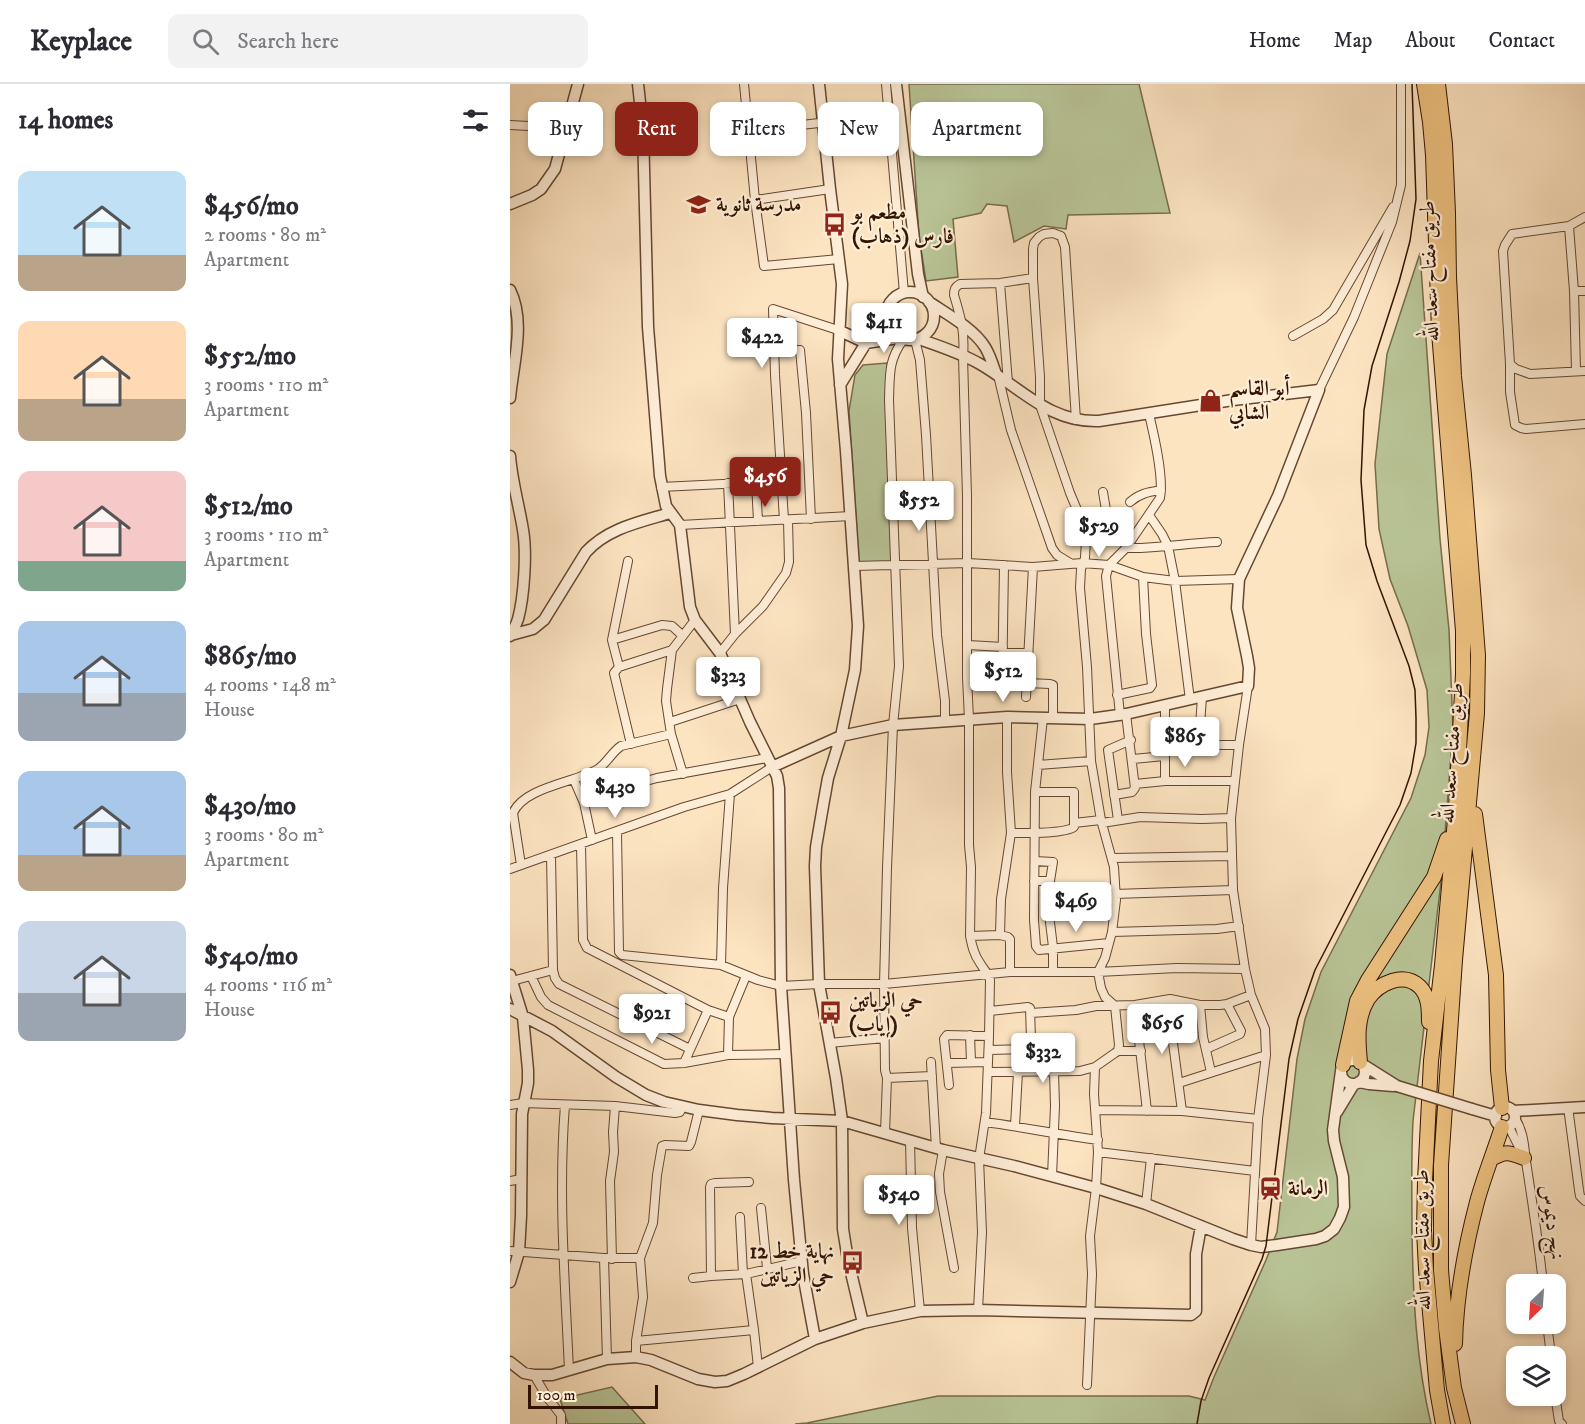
<!DOCTYPE html>
<html lang="en">
<head>
<meta charset="utf-8">
<style>
  :root { --surface:#fff; --page:#f2f2f3; --text:#2b2b33; --muted:#7c7c81; --line:#e1e1e2; --accent:#8f2418 }
  body { margin:0; font-family:"IM FELL DW Pica",Amiri,serif; background:var(--page); color:var(--text); height:100vh; display:flex; flex-direction:column; font-size:22px; white-space:nowrap }
  * { box-sizing:border-box; margin:0 }
  p { font-size:20px; color:var(--muted) }
  .icon { flex:none; width:33px; height:33px; fill:none; stroke:currentColor; stroke-width:2; stroke-linecap:round; stroke-linejoin:round }
  .map { position:relative; flex:1; overflow:hidden }
  .sheet { display:flex; flex-direction:column; background:var(--surface); width:510px }
  .sheet>* { flex:none }
  .top-card { position:absolute; left:18px; top:18px; width:570px; height:54px; display:flex; gap:12px }
  .needle { width:39px; rotate:205deg }
  .fabs { position:absolute; left:996px; top:1190px; display:grid; gap:12px }
  .fabs a { display:grid; place-items:center; width:60px; height:60px; border-radius:12px; background:var(--surface); box-shadow:0 3px 9px #0003; font-size:30px }
  .scale { position:absolute; left:18px; bottom:15px; width:130px; box-sizing:border-box; padding-left:6px; border:3px solid #321401; border-top:0; font-size:16px; line-height:21px; white-space:nowrap; color:#321401; -webkit-text-stroke:4px #feedd7; paint-order:stroke }
  .price { position:absolute; translate:-50% -51px; padding:0 14px; border-radius:6px; background:#fff; color:#222; font-size:20px; line-height:39px; filter:drop-shadow(0 2px 3px #0008) }
  .price::after { content:''; position:absolute; left:50%; top:36px; width:18px; height:14px; margin-left:-9px; background:inherit; clip-path:polygon(0 0,100% 0,50% 100%) }
  .price.selected { background:var(--accent); color:#fff }
  ul { padding:0; list-style:none }
  li { display:flex; align-items:center; gap:18px; height:150px; padding:0 18px }
  li span { display:grid; place-items:center; flex:none; width:168px; height:120px; border-radius:12px; color:#555 }
  li>.icon { margin-inline-start:auto }
  span .icon { width:72px; height:72px; fill:#fffc; stroke-width:1 }
  li b { font-size:26px }
  h2 { display:flex; justify-content:space-between; align-items:center; height:72px; padding:0 18px; font-size:26px }
  .pill { padding:0 21px; border-radius:12px; background:var(--surface); box-shadow:0 3px 9px #0003; font-size:21px; line-height:54px }
  .pill.selected { background:var(--accent); color:#fff }
  header { display:flex; align-items:center; gap:36px; box-sizing:border-box; height:84px; padding:0 30px; background:var(--surface); border-bottom:2px solid var(--line) }
  header strong { font-size:28px }
  nav { display:flex; gap:33px; margin-inline-start:auto; font-size:21px }
  .search { width:420px; height:54px; background:var(--page); display:flex; align-items:center; gap:15px; box-sizing:border-box; padding:0 21px; border-radius:12px; color:var(--muted); font-size:22px }
  main { display:flex; flex:1; min-height:0 }
  .map>svg:first-child { display:block }
  .green { fill:#b9c597; stroke:#766c4c; stroke-width:1.5 }
  .lines { fill:none; stroke-linecap:round; stroke-linejoin:round }
  .minor-casing { stroke:#654831; stroke-width:10 }
  .tertiary-casing { stroke:#654831; stroke-width:13 }
  .trunk-casing { stroke:#321401; stroke-width:16 }
  .minor { stroke:#feedd7; stroke-width:8 }
  .tertiary { stroke:#feedd7; stroke-width:10 }
  .trunk { stroke:#eec280; stroke-width:14 }
  .tram { stroke:#321401; stroke-width:1.5 }
  .tertiary-bridge-casing { stroke:#654831; stroke-width:13; stroke-linecap:butt }
  .tertiary-bridge { stroke:#feedd7; stroke-width:10 }
  .labels { text-anchor:middle; stroke-width:4.5; stroke-linejoin:round; paint-order:stroke }
  .poi-label { font-size:21px; font-weight:bold; fill:#321401; stroke:#feedd7; text-anchor:start }
  .street-label { font-size:21px; fill:#321401; stroke:#feedd7 }
</style>
</head>
<body>
<header>
<strong>Keyplace</strong>
<div class="search"><svg class="icon" aria-label="search" viewBox="0 0 24 24"><circle cx="10" cy="10" r="6"/><path d="M15 15l6 6"/></svg>Search here</div>
<nav><a>Home</a><a>Map</a><a>About</a><a>Contact</a></nav>
</header>
<main>
<section class="sheet">
<h2>14 homes<svg class="icon" aria-label="filters" viewBox="0 0 24 24"><path d="M4 7h16M4 17h16"/><circle cx="9" cy="7" r="2"/><circle cx="15" cy="17" r="2"/></svg></h2>
<ul>
<li><span style="background:linear-gradient(#bfe0f5 70%,#b9a48a 0)"><svg class="icon" aria-label="home" viewBox="0 0 24 24"><path d="M3 11l9-7 9 7M6 9v11h12V9"/></svg></span><div><b>$456/mo</b><p>2 rooms · 80 m²</p><p>Apartment</p></div></li>
<li><span style="background:linear-gradient(#ffd9b3 65%,#b9a48a 0)"><svg class="icon" aria-label="home" viewBox="0 0 24 24"><path d="M3 11l9-7 9 7M6 9v11h12V9"/></svg></span><div><b>$552/mo</b><p>3 rooms · 110 m²</p><p>Apartment</p></div></li>
<li><span style="background:linear-gradient(#f6c9c9 75%,#7fa58c 0)"><svg class="icon" aria-label="home" viewBox="0 0 24 24"><path d="M3 11l9-7 9 7M6 9v11h12V9"/></svg></span><div><b>$512/mo</b><p>3 rooms · 110 m²</p><p>Apartment</p></div></li>
<li><span style="background:linear-gradient(#a9c7e8 60%,#9aa5b1 0)"><svg class="icon" aria-label="home" viewBox="0 0 24 24"><path d="M3 11l9-7 9 7M6 9v11h12V9"/></svg></span><div><b>$865/mo</b><p>4 rooms · 148 m²</p><p>House</p></div></li>
<li><span style="background:linear-gradient(#a9c7e8 70%,#b9a48a 0)"><svg class="icon" aria-label="home" viewBox="0 0 24 24"><path d="M3 11l9-7 9 7M6 9v11h12V9"/></svg></span><div><b>$430/mo</b><p>3 rooms · 80 m²</p><p>Apartment</p></div></li>
<li><span style="background:linear-gradient(#c9d6e8 60%,#9aa5b1 0)"><svg class="icon" aria-label="home" viewBox="0 0 24 24"><path d="M3 11l9-7 9 7M6 9v11h12V9"/></svg></span><div><b>$540/mo</b><p>4 rooms · 116 m²</p><p>House</p></div></li>
</ul>
</section>
<div class="map">
<svg width="1075" height="1340" viewBox="0 0 1075 1340">
  <rect width="100%" height="100%" fill="#fde4c1"/>
  <filter id="stains"><feTurbulence type="fractalNoise" baseFrequency=".00333" numOctaves="4"/><feColorMatrix values="0 0 0 0 .2 0 0 0 0 .09 0 0 0 0 .02 0 0 0 .5 -.17"/></filter>
  <radialGradient id="worn" r=".72"><stop offset=".6" stop-color="#630" stop-opacity="0"/><stop offset="1" stop-color="#630" stop-opacity=".3"/></radialGradient>
  <path class="green" d="M 399,0 L 629,0 L 660,129 L 558,131 L 556,145 L 534,142 L 504,158 L 497,122 L 477,120 L 471,129 L 443,135 L 448,193 L 416,197 L 409,152 Z
    M 910,169 L 930,455 L 939,546 L 943,644 L 932,789 L 903,1037 C 901,1074 902,1110 902,1147 C 903,1213 906,1277 921,1340 L 285,1340 L 297,1339 L 428,1312 L 679,1312 L 695,1316 L 704,1293 L 756,1176 L 767,1148 L 787,975 L 795,935 L 811,888 L 901,714 L 915,671 L 919,643 L 917,606 L 898,542 L 880,495 L 869,445 L 865,380 L 877,270 Z
    M 377,279 L 384,479 L 349,480 L 339,327 L 345,291 L 353,281 Z
    M 102,1303 L 135,1340 L 58,1340 L 50,1315 Z"/>
  <g class="lines">
    <defs>
      <path id="minor" d="M 234,0 L 245,116 L 254,182 L 329,175
        M 376,0 L 394,209
        M 0,41 L 56,44
        M 239,47 L 379,31
        M 245,116 L 320,105
        M 1075,133 L 1059,142 L 1002,150 L 995,161 L 993,167 L 1000,280 L 1006,285 L 1020,290 L 1075,287
        M 1059,142 L 1064,207 L 1066,287
        M 490,199 L 498,299
        M 1064,207 L 1075,207
        M 783,252 L 813,235 L 823,226 L 883,123
        M 405,256 L 410,276 L 416,351 L 427,551 L 435,617 L 435,637
        M 265,267 L 290,266 L 296,329 L 301,435
        M 1000,280 L 1000,308 L 1005,341 L 1011,344 L 1016,345 L 1075,340
        M 488,291 L 501,346 L 542,464 L 547,471 L 560,479
        M 809,306 L 844,233 L 882,138 L 891,101 L 891,0
        M 566,336 L 555,163 L 551,152 L 543,149 L 534,150 L 529,153 L 524,159 L 523,165 L 523,194 L 530,293 L 530,321 L 560,409 L 573,440 L 576,455 L 575,474 L 571,485 L 570,504 L 577,583 L 581,677 L 591,736 L 604,783 L 606,816 L 602,848 L 595,874 L 588,888 L 591,904 L 595,913 L 605,922 L 609,961 L 608,967 L 605,969 L 585,983 L 584,1010 L 588,1068 L 586,1104 L 580,1152 L 582,1190 L 577,1301
        M 246,398 L 248,437
        M 218,399 L 225,550
        M 151,403 L 272,397
        M 593,408 L 597,432 L 623,453
        M 620,418 C 630,409 639,408 651,406
        M 639,431 L 652,450 L 658,462 L 665,497 L 680,616
        M 274,436 L 265,291 L 263,225 L 328,246
        M 170,441 L 341,432
        M 616,464 C 646,465 677,459 707,458
        M 344,482 L 458,479 L 523,483 L 572,479 L 599,481 L 633,493 L 665,497 L 729,495
        M 102,556 L 152,541 L 162,542 L 173,552
        M 458,561 L 493,563
        M 210,569 L 225,550 L 253,522 L 276,489 L 279,478 L 278,436
        M 493,569 L 518,569
        M 109,583 L 102,556 L 118,477
        M 517,599 L 540,600 L 543,601 L 543,633
        M 492,608 L 494,481
        M 607,611 L 640,604 L 642,601 L 636,550 L 633,493
        M 516,613 L 523,483
        M 692,613 L 689,656 L 691,659 L 696,661 L 729,661
        M 610,631 L 596,492 L 599,481 L 616,464 L 650,414 C 654,393 644,351 639,330
        M 533,634 L 525,708 L 524,836 L 526,862 L 529,866 L 599,859
        M 160,638 L 230,615
        M 121,660 L 104,589 L 109,583 L 162,566
        M 623,675 L 654,672
        M 528,681 L 581,677
        M 173,690 L 161,650 L 156,617 L 157,605 L 162,566 L 185,536
        M 64,696 L 74,719 L 82,756
        M 655,697 L 655,621
        M 625,700 L 655,697 L 725,697
        M 604,711 L 622,708 L 625,704 L 616,630
        M 74,719 L 118,702 L 147,694 L 257,674
        M 608,736 L 598,666 L 621,656
        M 564,739 L 591,736
        M 592,739 L 630,733 L 692,735 L 721,734
        M 107,748 L 109,868 L 112,871 L 211,881 L 248,896 L 271,902 L 309,900 L 374,900 L 500,888 L 588,888 L 667,884 L 735,885 L 741,911 L 755,945 L 756,971 L 748,1035 L 741,1161
        M 501,749 C 515,749 554,750 564,743 L 564,708 L 525,708
        M 71,761 L 73,856 L 77,864 L 198,926 L 219,933
        M 41,771 L 43,886 L 45,894 L 49,900 L 180,965
        M 602,774 L 722,772
        M 525,777 L 543,778 L 540,797
        M 11,781 L 3,729 C 14,703 64,699 88,685 C 97,679 102,668 111,662 L 161,650
        M 0,785 L 174,723 L 220,710 L 262,683
        M 524,797 L 540,797 L 538,822 L 543,863 L 543,888
        M 605,810 L 723,806
        M 538,822 L 606,816
        M 602,848 L 707,845 L 729,842
        M 490,851 L 491,815 L 501,749 L 497,688 L 497,633
        M 460,852 L 490,851 L 498,853 L 500,855 L 500,888
        M 211,881 L 213,804 L 220,710
        M 735,885 L 723,806 L 721,734 L 729,661 L 738,602
        M 21,892 L 31,913 L 38,921 L 154,980 L 174,979 L 218,971 L 276,970
        M 2,897 L 43,886
        M 660,915 L 661,944 L 672,1027
        M 625,921 L 637,1027
        M 690,921 L 693,953 L 701,988
        M 480,927 L 518,923 L 520,924 L 522,987
        M 521,929 L 566,926 L 586,922 L 625,921 L 660,915 L 690,921 L 710,921 L 717,920 L 741,911
        M 460,951 L 461,978
        M 319,959 L 375,954
        M 696,965 L 730,950 L 731,947 L 717,920
        M 479,966 L 522,965
        M 608,967 L 631,967
        M 218,971 L 219,933 L 236,892
        M 421,978 L 426,1064
        M 174,979 L 198,926
        M 437,979 L 478,978
        M 478,988 L 570,987 L 585,983
        M 377,994 L 422,992
        M 669,999 L 756,971
        M 439,1001 L 434,955 L 437,951 L 479,952
        M 0,1021 L 13,1019 L 105,1022 L 165,1029 L 170,1028 L 172,1022
        M 55,1021 C 48,1109 55,1198 59,1286
        M 1058,1023 L 1069,1106 L 1070,1112 L 1075,1117
        M 585,1026 L 672,1027 L 748,1035
        M 1005,1034 C 1015,1050 1014,1066 1017,1084 C 1023,1123 1029,1161 1033,1200
        M 475,1038 C 513,1043 550,1051 588,1056
        M 505,1042 L 508,988
        M 999,1043 L 1012,1069
        M 375,1049 L 377,994 L 375,986 L 374,900 L 377,784 L 383,641 L 389,582 L 379,316 C 380,291 378,277 393,256
        M 400,1056 L 402,1144 L 410,1227
        M 433,1066 L 429,1090 L 430,1108 L 444,1184
        M 588,1068 L 745,1087
        M 542,1092 L 545,1022 L 544,987
        M 0,1097 L 11,1095
        M 636,1120 L 641,1074
        M 251,1124 L 257,1184
        M 230,1133 L 233,1190
        M 0,1167 L 94,1174 L 130,1174 L 133,1213 L 126,1257 L 126,1273
        M 94,1174 L 97,1275
        M 130,1174 L 143,1139 L 147,1091 L 152,1062 L 155,1061 L 179,1062 L 181,1058 L 189,1026
        M 102,1175 L 100,1097 L 104,1068 L 103,1048 L 105,1022
        M 236,1190 L 244,1246
        M 201,1192 L 200,1103 L 201,1100 L 205,1099 L 239,1098
        M 183,1194 L 201,1192 L 236,1190 L 292,1177
        M 468,1226 L 472,1148 L 469,1075 L 476,1029 L 479,952 L 480,896 C 478,889 474,886 470,879 C 464,871 462,862 460,852 L 461,783 L 459,761 L 459,635 L 457,593 L 457,412 L 453,273 C 455,248 451,234 444,211 C 444,205 445,203 450,200 L 490,199 L 523,194
        M 1037,1239 L 1041,1272
        M 126,1257 L 244,1246 L 248,1283
        M 24,1291 L 37,1313 L 51,1331 L 51,1340
        M 1045,1311 L 1049,1337 L 1052,1340"/>
      <path id="tertiary" d="M 128,0 L 133,46 L 138,243 L 150,392 L 156,422 L 170,441 L 180,523 L 185,536 L 210,569 L 240,638 L 267,692 L 269,704 L 271,902 L 284,1096 L 293,1190 L 305,1255
        M 309,0 L 320,105 L 332,200 L 328,275 L 336,367 L 348,542 L 345,586 L 331,652 L 318,694 L 313,722 L 306,763 L 305,782 L 309,900 L 326,994 L 332,1037 L 333,1145 L 338,1176 L 353,1239
        M 386,0 L 408,190 L 413,213
        M 0,120 L 22,111 L 31,105 L 45,85 L 68,0
        M 0,206 C 16,238 3,280 0,314
        M376 232a24 24 0 1 1 48 0a24 24 0 1 1-48 0Z
        M 419,218 C 437,230 464,245 475,263 C 480,271 483,281 486,290
        M 328,246 L 356,259 L 388,254
        M 330,301 L 356,259 L 375,230
        M 0,372 C 2,398 9,421 13,446 C 17,469 14,513 8,535 C 6,541 3,547 0,552
        M 1,551 L 23,545 L 34,536 L 76,468 C 98,444 130,438 160,429
        M 262,683 L 331,652 L 383,641 L 497,633 L 580,635 L 616,630 L 738,602 L 739,584 L 737,572 L 727,524 L 729,495 L 768,412 L 809,306 L 723,316 L 589,337 C 539,339 510,303 470,280 C 451,269 429,262 409,255
        M 0,891 L 13,933 L 18,986 L 18,999 L 12,1030 L 11,1132 L 9,1168 L 0,1198
        M 0,925 L 42,947 L 106,993 L 136,1011 L 154,1018 L 189,1026 L 227,1031 L 262,1034 L 332,1037 L 433,1066 L 504,1082 L 586,1104 L 636,1120 L 723,1155 L 741,1161 L 751,1163 L 767,1161 L 806,1155 L 815,1152 L 824,1145 L 830,1134 L 834,1123 L 833,1093 L 824,1057 L 823,1046 L 831,987
        M831 988a12 12 0 1 1 24 0a12 12 0 1 1-24 0Z
        M 852,980 L 887,1002
        M 849,998 L 859,1000 L 883,1002
        M985 1033a10 10 0 1 1 20 0a10 10 0 1 1-20 0Z
        M 962,1025 L 986,1032
        M 1003,1027 L 1075,1023
        M 827,1028 L 844,1000
        M 0,1278 L 14,1289 L 24,1291 L 42,1291 L 97,1275 L 126,1273 L 141,1276 L 188,1295 L 205,1298 L 217,1297 L 234,1290 L 305,1255 L 353,1239 L 410,1227 L 468,1226 L 681,1231 L 686,1227 L 686,1170 L 691,1142"/>
      <path id="trunk" d="M 914,0 L 920,38 L 923,71 L 929,248 L 953,547 L 953,590 L 946,724 L 932,881 L 921,977 L 915,1097 L 914,1146 L 916,1185 L 927,1306 L 933,1340
        M 928,0 L 935,60 L 938,129 L 939,193 L 944,292 L 954,391 L 968,571 L 967,629 L 945,876 L 931,1081 L 931,1186 L 936,1244 L 944,1304 L 953,1340
        M 965,730 L 986,891 L 988,986 L 992,1024
        M 850,978 C 848,957 846,934 858,915 C 869,899 894,887 910,903 C 919,912 919,926 919,938
        M 833,981 L 847,917 L 858,896 L 924,793 L 937,755
        M 981,1075 C 996,1067 998,1068 1014,1074
        M 945,1260 C 946,1213 955,1164 967,1118 C 974,1092 984,1068 992,1043"/>
    </defs>
    <use href="#minor" class="minor-casing"/>
    <use href="#tertiary" class="tertiary-casing"/>
    <use href="#trunk" class="trunk-casing"/>
    <use href="#minor" class="minor"/>
    <use href="#tertiary" class="tertiary"/>
    <use href="#trunk" class="trunk"/>
    <path class="tram" d="M 687,1340 L 691,1317 L 699,1294 L 752,1175 L 756,1162 L 779,975 L 788,935 L 805,886 L 890,721 L 901,689 L 906,659 L 906,634 L 905,606 L 899,582 L 867,497 L 856,461 L 851,396 L 854,326 L 862,282 L 889,198 L 900,157 L 906,115 L 902,0"/>
    <defs>
      <path id="tertiary-bridge" d="M 887,1002 L 962,1025"/>
    </defs>
    <use href="#tertiary-bridge" class="tertiary-bridge-casing"/>
    <use href="#tertiary-bridge" class="tertiary-bridge"/>
  </g>
  <defs>
    <symbol id="school-bare" viewBox="-9 -9 18 18"><path d="M0-5L7-2L0 1L-7-2ZM-4 1L0 2.5L4 1V4Q0 6-4 4Z" fill="#8f2418" stroke="#feedd7" stroke-width="2.5" paint-order="stroke"/></symbol>
    <symbol id="bus-bare" viewBox="-9 -9 18 18"><path d="M-5-6H5V4H4V6H2V4H-2V6H-4V4H-5ZM-3.5-4V0h7V-4ZM-3.5 1.2v1.5H-2V1.2ZM2 1.2v1.5H3.5V1.2Z" fill="#8f2418" stroke="#feedd7" stroke-width="2.5" paint-order="stroke"/></symbol>
    <symbol id="shop-bare" viewBox="-9 -9 18 18"><path d="M-5-2.5h2.3a2.7 3.5 0 0 1 5.4 0H5L5.5 6h-11ZM-1.5-2.5h3a1.5 2.3 0 0 0-3 0Z" fill="#8f2418" stroke="#feedd7" stroke-width="2.5" paint-order="stroke"/></symbol>
    <symbol id="station-bare" viewBox="-9 -9 18 18"><path d="M-3-6H3Q5-6 5-4V2Q5 4 3 4L4.5 6H3L1.5 4h-3L-3 6H-4.5L-3 4Q-5 4-5 2V-4Q-5-6-3-6ZM-3.5-4v3h7v-3ZM-3.5 1v1.5H-2V1ZM2 1v1.5H3.5V1Z" fill="#8f2418" stroke="#feedd7" stroke-width="2.5" paint-order="stroke"/></symbol>
  </defs>
  <g fill-rule="evenodd">
    <use href="#school-bare" x="172" y="104" width="33" height="33"/>
    <use href="#bus-bare" x="308" y="124" width="33" height="33"/>
    <use href="#shop-bare" x="684" y="300" width="33" height="33"/>
    <use href="#bus-bare" x="304" y="912" width="33" height="33"/>
    <use href="#station-bare" x="744" y="1088" width="33" height="33"/>
    <use href="#bus-bare" x="326" y="1162" width="33" height="33"/>
  </g>
  <g class="labels">
    <g class="poi-label">
      <text x="206" y="127">مدرسة ثانوية</text>
      <text x="342" y="135">مطعم بو<tspan x="342" dy="24">فارس (ذهاب)</tspan></text>
      <text x="719" y="311">أبو القاسم<tspan x="719" dy="24">الشابي</tspan></text>
      <text x="339" y="923">حي الزياتين<tspan x="339" dy="24">(إياب)</tspan></text>
      <text x="778" y="1111">الرمانة</text>
      <text x="324" y="1174" text-anchor="end">نهاية خط 12<tspan x="324" dy="24">حي الزياتين</tspan></text>
    </g>
    <g class="street-label">
      <text transform="translate(919 187) rotate(-92)" y="7">طريق مفتاح سعد الله</text>
      <text transform="translate(941 669) rotate(-86)" y="7">طريق مفتاح سعد الله</text>
      <text transform="translate(1043 1138) rotate(82)" y="7">نهج ديموس</text>
      <text transform="translate(912 1156) rotate(-91)" y="7">طريق مفتاح سعد الله</text>
    </g>
  </g>
  <rect width="100%" height="100%" filter="url(#stains)"/>
  <rect width="100%" height="100%" fill="url(#worn)"/>
</svg>
<div class="fabs">
<a><svg class="needle" viewBox="-14 -14 28 28"><path d="M0-13l5 13h-10z" fill="#e53935"/><path d="M0 13l5-13h-10z" fill="#7c7c81"/></svg></a>
<a><svg class="icon" aria-label="layers" viewBox="0 0 24 24"><path d="M12 4l9 5-9 5-9-5zM3 14l9 5 9-5"/></svg></a>
</div>
<div class="scale">100 m</div>
<b class="price" style="left:374px;top:270px">$411</b>
<b class="price" style="left:252px;top:285px">$422</b>
<b class="price selected" style="left:255px;top:424px">$456</b>
<b class="price" style="left:409px;top:448px">$552</b>
<b class="price" style="left:589px;top:474px">$529</b>
<b class="price" style="left:493px;top:619px">$512</b>
<b class="price" style="left:218px;top:624px">$323</b>
<b class="price" style="left:675px;top:684px">$865</b>
<b class="price" style="left:105px;top:735px">$430</b>
<b class="price" style="left:566px;top:849px">$469</b>
<b class="price" style="left:142px;top:961px">$921</b>
<b class="price" style="left:652px;top:971px">$656</b>
<b class="price" style="left:533px;top:1000px">$332</b>
<b class="price" style="left:389px;top:1142px">$540</b>
<div class="top-card">
<a class="pill">Buy</a>
<a class="pill selected">Rent</a>
<a class="pill">Filters</a>
<a class="pill">New</a>
<a class="pill">Apartment</a>
</div>
</div>
</main>
</body>
</html>
